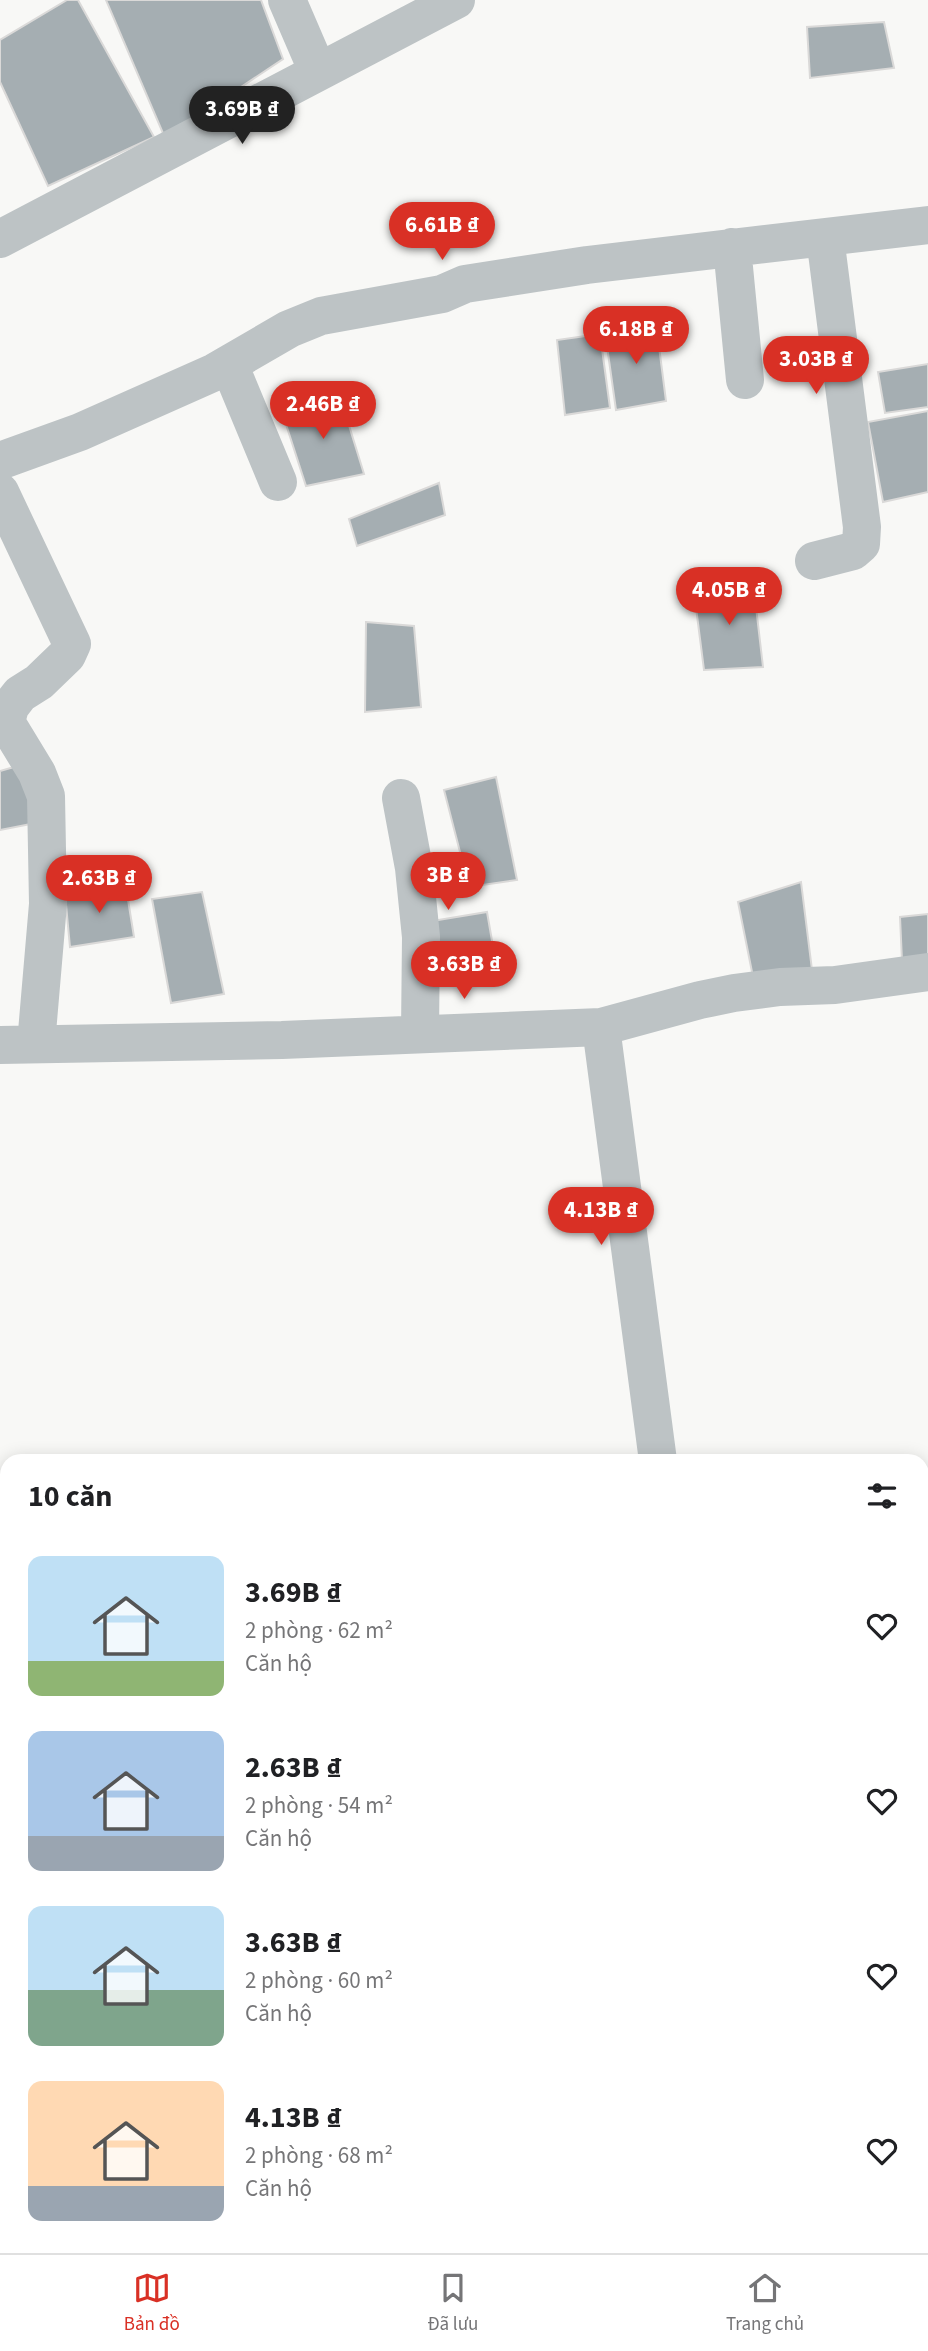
<!DOCTYPE html>
<html lang="vi">
<head>
<meta charset="utf-8">
<style>
  :root { --surface:#fff; --page:#f6f6f6; --text:#202124; --muted:#757577; --line:#e0e0e0; --accent:#d93025 }
  body { margin:0; font-family:"Source Sans 3",sans-serif; background:var(--page); color:var(--text); height:100vh; display:flex; flex-direction:column; font-size:26px; white-space:nowrap }
  * { box-sizing:border-box; margin:0 }
  p { font-size:23px; color:var(--muted) }
  .icon { flex:none; width:38px; height:38px; fill:none; stroke:currentColor; stroke-width:2; stroke-linecap:round; stroke-linejoin:round }
  .map { position:relative; flex:1; overflow:hidden }
  .drawer { position:absolute; left:0px; top:1454px; width:929px; height:800px; display:flex; flex-direction:column; background:var(--surface); border-radius:21px 21px 0 0; box-shadow:0 4px 18px #0003 }
  .drawer>* { flex:none }
  .price { position:absolute; translate:-50% -60px; padding:0 16px; border-radius:24px; background:var(--accent); color:#fff; font-size:23px; line-height:46px; filter:drop-shadow(0 2px 4px #0008) }
  .price::after { content:''; position:absolute; left:50%; top:42px; width:21px; height:16px; margin-left:-10px; background:inherit; clip-path:polygon(0 0,100% 0,50% 100%) }
  .price.active { background:#222; color:#fff }
  ul { padding:0; list-style:none }
  li { display:flex; align-items:center; gap:21px; height:175px; padding:0 28px }
  li span { display:grid; place-items:center; flex:none; width:196px; height:140px; border-radius:14px; color:#555 }
  li>.icon { margin-inline-start:auto }
  span .icon { width:84px; height:84px; fill:#fffc; stroke-width:1 }
  li b { font-size:30px }
  h2 { display:flex; justify-content:space-between; align-items:center; height:84px; padding:0 28px; font-size:30px }
  .tab-bar { display:flex; justify-content:space-around; align-items:center; height:98px; border-top:2px solid var(--line); background:var(--surface); font-size:19px; color:var(--muted) }
  .tab-bar a { display:grid; justify-items:center; gap:4px }
  .tab-bar .active { color:var(--accent) }
  .map>svg:first-child { display:block }
  .building { fill:#a5aeb2; stroke:#dad9d8; stroke-width:2 }
  .lines { fill:none; stroke-linecap:round; stroke-linejoin:round }
  .path { stroke:#b8bcbe; stroke-width:4.5; stroke-dasharray:3.5 3.5; stroke-linecap:butt }
  .minor { stroke:#bdc3c5; stroke-width:38 }
</style>
</head>
<body>
<div class="map">
<svg width="928" height="2253" viewBox="0 0 928 2253">
  <rect width="100%" height="100%" fill="#f8f8f6"/>
  <path class="building" d="M 67,0 L 78,0 L 154,137 L 48,186 L 0,82 L 0,40 Z
    M 106,0 L 261,0 L 283,59 L 165,138 Z
    M 884,22 L 894,68 L 810,78 L 807,27 Z
    M 656,323 L 666,401 L 616,410 L 605,332 Z
    M 600,334 L 610,408 L 565,415 L 557,340 Z
    M 928,364 L 928,407 L 885,413 L 878,372 Z
    M 339,393 L 364,474 L 306,486 L 282,412 Z
    M 928,411 L 928,492 L 883,502 L 868,422 Z
    M 439,483 L 445,515 L 357,546 L 349,519 Z
    M 753,581 L 763,667 L 704,670 L 694,592 Z
    M 366,622 L 414,626 L 421,707 L 365,712 Z
    M 21,765 L 41,822 L 0,830 L 0,771 Z
    M 496,777 L 517,880 L 469,887 L 444,790 Z
    M 125,881 L 134,937 L 70,947 L 65,894 Z
    M 801,882 L 812,970 L 753,977 L 738,902 Z
    M 202,892 L 224,994 L 171,1003 L 152,899 Z
    M 487,912 L 495,958 L 433,968 L 426,922 Z
    M 928,914 L 928,957 L 902,961 L 900,917 Z"/>
  <g class="lines">
    <path class="path" d="M 0,1826 L 7,1825
      M 0,2075 L 7,2135
      M 20,2247 L 21,2253"/>
    <path class="minor" d="M 287,0 L 318,72
      M 0,239 L 456,0
      M 732,247 L 745,380
      M 229,364 L 278,482
      M 0,461 L 80,432 L 215,372 L 289,329 L 321,316 L 442,294 L 465,284 L 587,265 L 928,225
      M 0,492 L 72,644 L 67,655 L 39,682 L 20,694 L 10,707 L 6,722 L 37,773 L 46,796 L 48,904 L 36,1044
      M 814,561 L 853,551 L 861,544 L 862,527 L 825,237
      M 401,798 L 414,868 L 421,937 L 420,1033
      M 601,1027 L 658,1461
      M 0,1045 L 282,1040 L 601,1027 L 700,1000 L 734,993 L 780,987 L 835,985 L 928,972
      M 922,1666 L 928,1665
      M 760,2247 L 761,2253"/>
  </g>
</svg>
<b class="price active" style="left:242px;top:146px">3.69B ₫</b>
<b class="price" style="left:442px;top:262px">6.61B ₫</b>
<b class="price" style="left:636px;top:366px">6.18B ₫</b>
<b class="price" style="left:816px;top:396px">3.03B ₫</b>
<b class="price" style="left:323px;top:441px">2.46B ₫</b>
<b class="price" style="left:729px;top:627px">4.05B ₫</b>
<b class="price" style="left:448px;top:912px">3B ₫</b>
<b class="price" style="left:99px;top:915px">2.63B ₫</b>
<b class="price" style="left:464px;top:1001px">3.63B ₫</b>
<b class="price" style="left:601px;top:1247px">4.13B ₫</b>
<section class="drawer">
<h2>10 căn<svg class="icon" aria-label="filters" viewBox="0 0 24 24"><path d="M4 7h16M4 17h16"/><circle cx="9" cy="7" r="2"/><circle cx="15" cy="17" r="2"/></svg></h2>
<ul>
<li><span style="background:linear-gradient(#bfe0f5 75%,#8fb573 0)"><svg class="icon" aria-label="home" viewBox="0 0 24 24"><path d="M3 11l9-7 9 7M6 9v11h12V9"/></svg></span><div><b>3.69B ₫</b><p>2 phòng · 62 m²</p><p>Căn hộ</p></div><svg class="icon" aria-label="heart" viewBox="0 0 24 24"><path d="M12 20l-8-8c-3-5 5-10 8-4 3-6 11-1 8 4z"/></svg></li>
<li><span style="background:linear-gradient(#a9c7e8 75%,#9aa5b1 0)"><svg class="icon" aria-label="home" viewBox="0 0 24 24"><path d="M3 11l9-7 9 7M6 9v11h12V9"/></svg></span><div><b>2.63B ₫</b><p>2 phòng · 54 m²</p><p>Căn hộ</p></div><svg class="icon" aria-label="heart" viewBox="0 0 24 24"><path d="M12 20l-8-8c-3-5 5-10 8-4 3-6 11-1 8 4z"/></svg></li>
<li><span style="background:linear-gradient(#bfe0f5 60%,#7fa58c 0)"><svg class="icon" aria-label="home" viewBox="0 0 24 24"><path d="M3 11l9-7 9 7M6 9v11h12V9"/></svg></span><div><b>3.63B ₫</b><p>2 phòng · 60 m²</p><p>Căn hộ</p></div><svg class="icon" aria-label="heart" viewBox="0 0 24 24"><path d="M12 20l-8-8c-3-5 5-10 8-4 3-6 11-1 8 4z"/></svg></li>
<li><span style="background:linear-gradient(#ffd9b3 75%,#9aa5b1 0)"><svg class="icon" aria-label="home" viewBox="0 0 24 24"><path d="M3 11l9-7 9 7M6 9v11h12V9"/></svg></span><div><b>4.13B ₫</b><p>2 phòng · 68 m²</p><p>Căn hộ</p></div><svg class="icon" aria-label="heart" viewBox="0 0 24 24"><path d="M12 20l-8-8c-3-5 5-10 8-4 3-6 11-1 8 4z"/></svg></li>
</ul>
</section>
</div>
<nav class="tab-bar">
<a class="active"><svg class="icon" aria-label="map" viewBox="0 0 24 24"><path d="M3 6l6-2 6 2 6-2v14l-6 2-6-2-6 2zM9 4v14M15 6v14"/></svg>Bản đồ</a>
<a><svg class="icon" aria-label="saved" viewBox="0 0 24 24"><path d="M7 4h10v16l-5-4-5 4z"/></svg>Đã lưu</a>
<a><svg class="icon" aria-label="home" viewBox="0 0 24 24"><path d="M3 11l9-7 9 7M6 9v11h12V9"/></svg>Trang chủ</a>
</nav>
</body>
</html>
